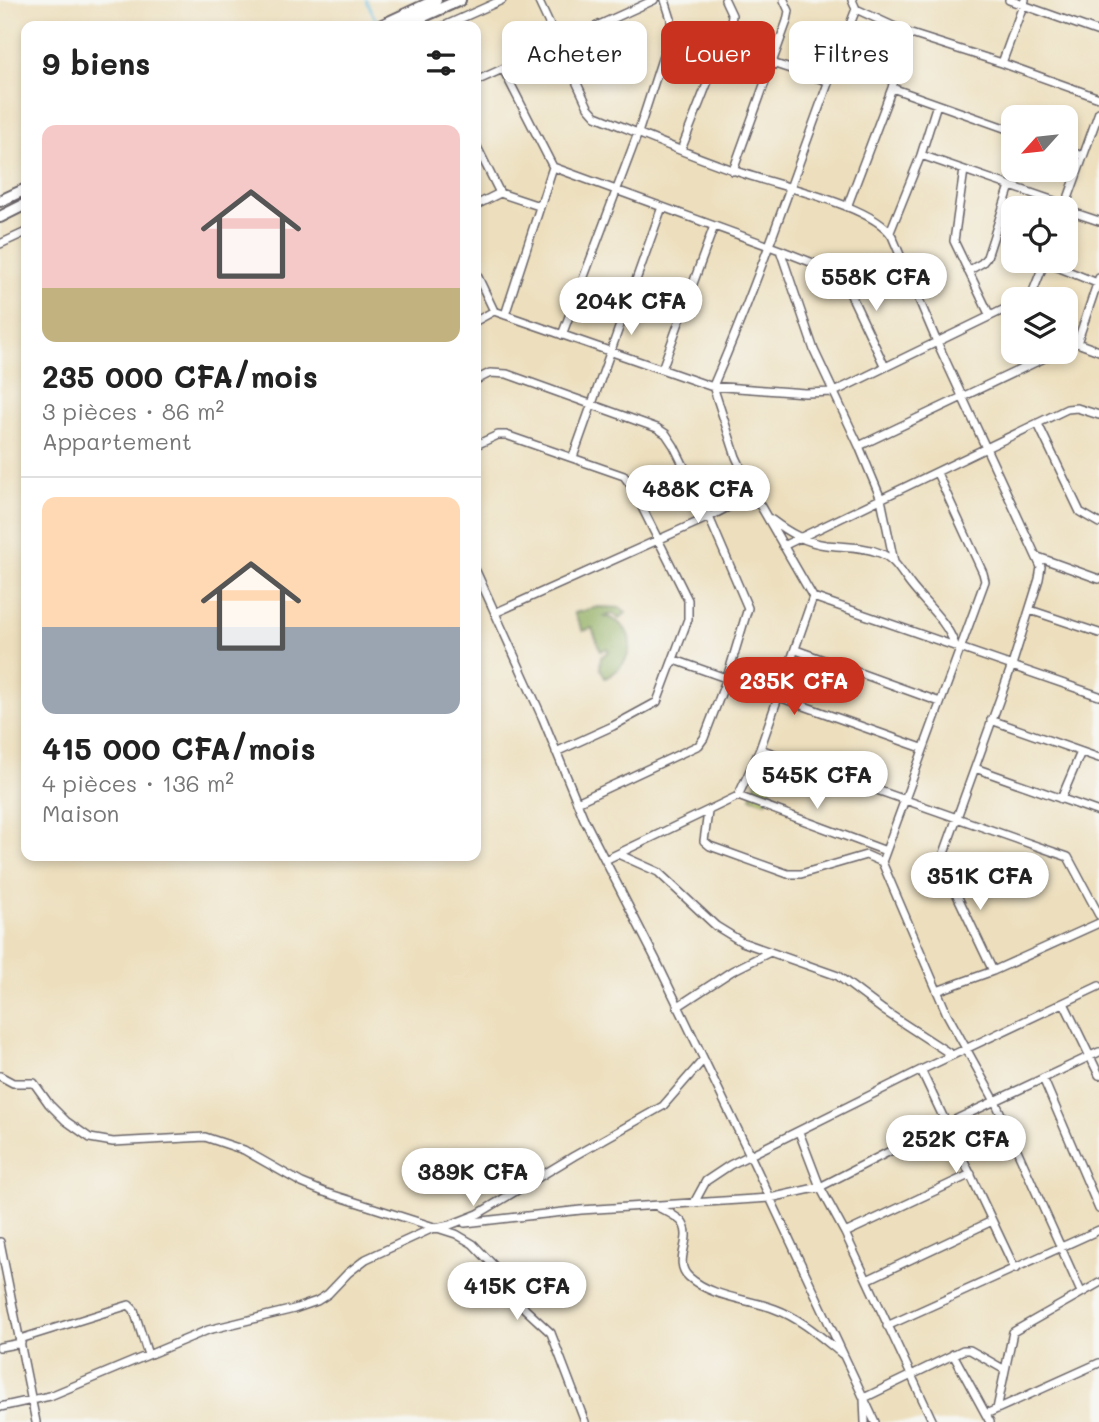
<!DOCTYPE html>
<html lang="fr">
<head>
<meta charset="utf-8">
<style>
  :root { --surface:#fff; --page:#f2f2f2; --text:#222; --muted:#767676; --line:#e0e0e0; --accent:#c8321e }
  body { margin:0; font-family:Mali,sans-serif; background:var(--page); color:var(--text); height:100vh; display:flex; flex-direction:column; font-size:26px; white-space:nowrap }
  * { box-sizing:border-box; margin:0 }
  p { font-size:23px; color:var(--muted) }
  .icon { flex:none; width:38px; height:38px; fill:none; stroke:currentColor; stroke-width:2; stroke-linecap:round; stroke-linejoin:round }
  .map { position:relative; flex:1; overflow:hidden }
  .panel { position:absolute; left:21px; top:21px; width:460px; height:840px; display:flex; flex-direction:column; background:var(--surface); border-radius:14px; box-shadow:0 4px 10px #0003 }
  .panel>* { flex:none }
  .banner { position:absolute; left:502px; top:21px; width:492px; height:63px; display:flex; gap:14px }
  .needle { width:46px; rotate:243deg }
  .buttons { position:absolute; left:1001px; top:105px; display:grid; gap:14px }
  .buttons a { display:grid; place-items:center; width:77px; height:77px; border-radius:14px; background:var(--surface); box-shadow:0 4px 10px #0003; font-size:35px }
  .price { position:absolute; translate:-50% -60px; padding:0 16px; border-radius:24px; background:#fff; color:#222; font-size:23px; line-height:46px; filter:drop-shadow(0 2px 4px #0008) }
  .price::after { content:''; position:absolute; left:50%; top:42px; width:21px; height:16px; margin-left:-10px; background:inherit; clip-path:polygon(0 0,100% 0,50% 100%) }
  .price.active { background:var(--accent); color:#fff }
  ul { padding:0; list-style:none }
  li { display:grid; align-content:center; gap:14px; height:371px; padding:0 21px }
  li+li { border-top:2px solid var(--line) }
  li span { display:grid; place-items:center; height:217px; border-radius:14px; color:#555 }
  li>.icon { margin-inline-start:auto }
  span .icon { width:126px; height:126px; fill:#fffc; stroke-width:1 }
  li b { font-size:30px }
  h2 { display:flex; justify-content:space-between; align-items:center; height:84px; padding:0 21px; font-size:30px }
  .chip { padding:0 24px; border-radius:14px; background:var(--surface); box-shadow:0 4px 10px #0003; font-size:24px; line-height:63px }
  .chip.active { background:var(--accent); color:#fff }
  .map>svg:first-child { display:block }
  .green { fill:#b7c96c; stroke:#6c7654; stroke-width:2 }
  .forest { fill:#91ad60; stroke:#5a684e; stroke-width:2 }
  .lines { fill:none; stroke-linecap:round; stroke-linejoin:round }
  .stream { stroke:#64bee2; stroke-width:2 }
  .minor-casing { stroke:#696468; stroke-width:10 }
  .primary-casing { stroke:#696468; stroke-width:14 }
  .minor { stroke:#fff; stroke-width:7 }
  .primary { stroke:#fff; stroke-width:10 }
</style>
</head>
<body>
<div class="map">
<svg width="1099" height="1422" viewBox="0 0 1099 1422">
  <rect width="100%" height="100%" fill="#f6f6f2"/>
  <filter id="ink" filterUnits="userSpaceOnUse"><feTurbulence type="fractalNoise" baseFrequency=".0143" numOctaves="2"/><feDisplacementMap in="SourceGraphic" scale="14" xChannelSelector="R" yChannelSelector="G"/><feConvolveMatrix kernelMatrix="1 2 1 2 8 2 1 2 1" color-interpolation-filters="sRGB"/></filter>
  <filter id="wash" filterUnits="userSpaceOnUse"><feTurbulence type="fractalNoise" baseFrequency=".00686" numOctaves="4" result="noise"/><feDisplacementMap in="SourceGraphic" scale="28" xChannelSelector="R" yChannelSelector="G"/><feGaussianBlur stdDeviation="1.57" result="paint"/><feColorMatrix in="noise" values="0 0 0 0 0 0 0 0 0 0 0 0 0 0 0 0 0 1.4 0 .05"/><feComposite in="paint" operator="in"/></filter>
  <g filter="url(#wash)">
    <rect width="100%" height="100%" fill="#eddfbd"/>
    <path class="green" d="M 765,757 L 779,762 L 766,802 L 751,797 Z"/>
    <path class="forest" d="M 598,607 L 621,608 L 626,613 L 619,619 L 614,614 L 603,616 C 640,624 637,663 605,678 L 600,667 L 601,657 L 609,651 L 607,648 L 601,651 L 592,628 L 583,631 L 574,613 Z"/>
    <g class="lines">
      <path class="stream" d="M 366,0 L 376,20"/>
    </g>
  </g>
  <g filter="url(#ink)">
    <g class="lines">
      <defs>
        <path id="minor" d="M 538,0 L 588,107 L 596,116 C 643,135 689,155 736,171 C 772,185 872,204 892,236 L 937,342 L 1041,567 L 1039,579 L 1012,665 L 942,859 L 946,872 L 993,971
          M 852,0 L 856,9 L 908,33 L 1002,63 L 1099,98
          M 1009,0 L 1099,32
          M 444,26 L 502,0
          M 772,63 L 827,81
          M 1002,63 L 1025,0
          M 503,69 L 553,167 L 780,250 L 814,350 L 859,446 L 881,499 L 894,562
          M 476,81 L 654,0
          M 892,88 L 1013,131
          M 476,145 L 500,193
          M 681,150 L 731,23 L 732,15 L 725,0
          M 1066,150 L 1083,156
          M 921,155 L 1066,205
          M 964,170 L 954,241 L 990,316
          M 733,171 L 787,21 L 789,11 L 784,0
          M 476,205 L 500,193 L 539,206
          M 847,207 L 892,88 L 908,33
          M 1065,207 L 1099,112
          M 1066,210 L 1099,221
          M 890,232 L 921,155 L 937,104
          M 0,244 L 26,232
          M 780,250 L 841,274 L 885,367
          M 1045,262 L 1097,283
          M 968,271 L 982,263 L 987,257 L 1010,186
          M 476,273 L 494,311 L 710,386 L 805,393 L 834,392 L 1013,305
          M 1027,299 L 1032,294 L 1045,261
          M 505,315 L 553,167
          M 476,321 L 494,311
          M 562,335 L 638,133 L 671,31 L 671,19 L 665,0
          M 1077,343 L 1099,278
          M 1066,348 L 1077,343 L 1099,351
          M 662,369 L 714,226
          M 476,380 L 490,373 L 507,374 L 657,428 L 666,434 L 674,446 L 709,517 L 748,608 L 727,678 L 704,738 L 699,745 L 577,802
          M 1038,424 L 1080,512 L 1099,523
          M 476,445 L 498,435 L 506,435 L 624,476 L 632,487 L 688,600 L 688,619 L 657,702 L 613,726 L 556,752
          M 859,446 L 1057,352
          M 573,457 L 662,207
          M 772,520 C 789,533 805,542 826,545 C 844,547 863,546 880,553 C 895,559 901,572 910,584 C 926,605 946,620 955,645
          M 783,546 L 1067,409 L 1077,408 L 1099,415
          M 1038,557 L 1099,579
          M 476,571 L 543,719 L 584,819 L 655,958 L 750,1155 L 875,1422
          M 813,597 L 1099,696
          M 1030,610 L 1099,633
          M 495,613 L 709,517 L 743,499 L 746,478 L 736,457 L 713,386 C 767,263 807,134 856,9
          M 796,650 L 940,702
          M 675,660 L 922,748
          M 991,720 L 1099,758
          M 760,749 L 1068,857 L 1099,915
          M 975,768 L 1099,812
          M 738,796 L 886,851
          M 1061,799 L 1081,752
          M 708,812 L 704,841 L 710,846 L 788,874 L 801,874 L 866,855 L 882,862 L 947,1014 L 995,1101 L 1081,1292
          M 618,854 L 658,872 L 716,926 L 742,942 L 838,976 L 883,1010 L 952,1055
          M 605,860 L 738,796 L 760,749 L 813,597 L 760,505 L 743,499
          M 882,862 L 985,581 L 983,573 L 937,473
          M 937,991 L 993,971 L 1099,923
          M 1064,1003 L 1099,1075
          M 677,1007 L 732,971 L 770,952
          M 921,1070 L 1015,1269
          M 0,1076 L 13,1083 L 34,1083 L 49,1104 L 66,1121 L 90,1138 L 113,1142 L 205,1137 L 244,1150 L 302,1183 L 324,1192 L 456,1234 L 473,1244 L 496,1268 L 525,1309 L 551,1333 L 585,1422
          M 1043,1078 L 1099,1209
          M 799,1132 L 820,1187 L 845,1233 L 933,1422
          M 694,1203 L 706,1181 L 730,1165 L 921,1070 L 1099,986
          M 658,1207 C 665,1211 675,1215 681,1221 C 696,1238 671,1261 689,1277 C 713,1298 746,1298 775,1309 C 800,1318 821,1337 842,1354
          M 465,1223 L 581,1210 L 770,1198 L 820,1187 L 908,1142 L 1099,1052
          M 845,1233 L 971,1174
          M 0,1242 L 36,1422
          M 867,1280 L 992,1221
          M 887,1326 L 1099,1230
          M 20,1339 L 129,1305 L 134,1310 L 148,1355
          M 0,1347 L 21,1343
          M 953,1354 L 990,1422
          M 0,1407 L 50,1396 L 208,1330 L 294,1309 L 317,1301 L 328,1294 L 348,1273 L 366,1259 L 431,1229 L 450,1225 L 478,1214 L 574,1156 L 663,1106 L 703,1060
          M 997,1409 L 1013,1332 L 1099,1283
          M 986,1414 L 1099,1363
          M 865,1422 L 864,1398 L 963,1350 L 970,1350 L 1005,1370"/>
        <path id="primary" d="M 380,26 L 436,0
          M 402,26 L 460,0
          M 0,201 L 26,189
          M 0,217 L 26,204"/>
      </defs>
      <use href="#minor" class="minor-casing"/>
      <use href="#primary" class="primary-casing"/>
      <use href="#minor" class="minor"/>
      <use href="#primary" class="primary"/>
    </g>
  </g>
</svg>
<div class="buttons">
<a><svg class="needle" viewBox="-14 -14 28 28"><path d="M0-13l5 13h-10z" fill="#e53935"/><path d="M0 13l5-13h-10z" fill="#767676"/></svg></a>
<a><svg class="icon" aria-label="locate" viewBox="0 0 24 24"><circle cx="12" cy="12" r="6"/><path d="M12 2v4M12 18v4M2 12h4M18 12h4"/></svg></a>
<a><svg class="icon" aria-label="layers" viewBox="0 0 24 24"><path d="M12 4l9 5-9 5-9-5zM3 14l9 5 9-5"/></svg></a>
</div>
<b class="price" style="left:876px;top:313px">558K CFA</b>
<b class="price" style="left:631px;top:337px">204K CFA</b>
<b class="price" style="left:698px;top:525px">488K CFA</b>
<b class="price active" style="left:794px;top:717px">235K CFA</b>
<b class="price" style="left:817px;top:811px">545K CFA</b>
<b class="price" style="left:980px;top:912px">351K CFA</b>
<b class="price" style="left:956px;top:1175px">252K CFA</b>
<b class="price" style="left:473px;top:1208px">389K CFA</b>
<b class="price" style="left:517px;top:1322px">415K CFA</b>
<div class="banner">
<a class="chip">Acheter</a>
<a class="chip active">Louer</a>
<a class="chip">Filtres</a>
</div>
<section class="panel">
<h2>9 biens<svg class="icon" aria-label="filters" viewBox="0 0 24 24"><path d="M4 7h16M4 17h16"/><circle cx="9" cy="7" r="2"/><circle cx="15" cy="17" r="2"/></svg></h2>
<ul>
<li><span style="background:linear-gradient(#f6c9c9 75%,#c2b280 0)"><svg class="icon" aria-label="home" viewBox="0 0 24 24"><path d="M3 11l9-7 9 7M6 9v11h12V9"/></svg></span><div><b>235 000 CFA/mois</b><p>3 pièces · 86 m²</p><p>Appartement</p></div></li>
<li><span style="background:linear-gradient(#ffd9b3 60%,#9aa5b1 0)"><svg class="icon" aria-label="home" viewBox="0 0 24 24"><path d="M3 11l9-7 9 7M6 9v11h12V9"/></svg></span><div><b>415 000 CFA/mois</b><p>4 pièces · 136 m²</p><p>Maison</p></div></li>
</ul>
</section>
</div>
</body>
</html>
